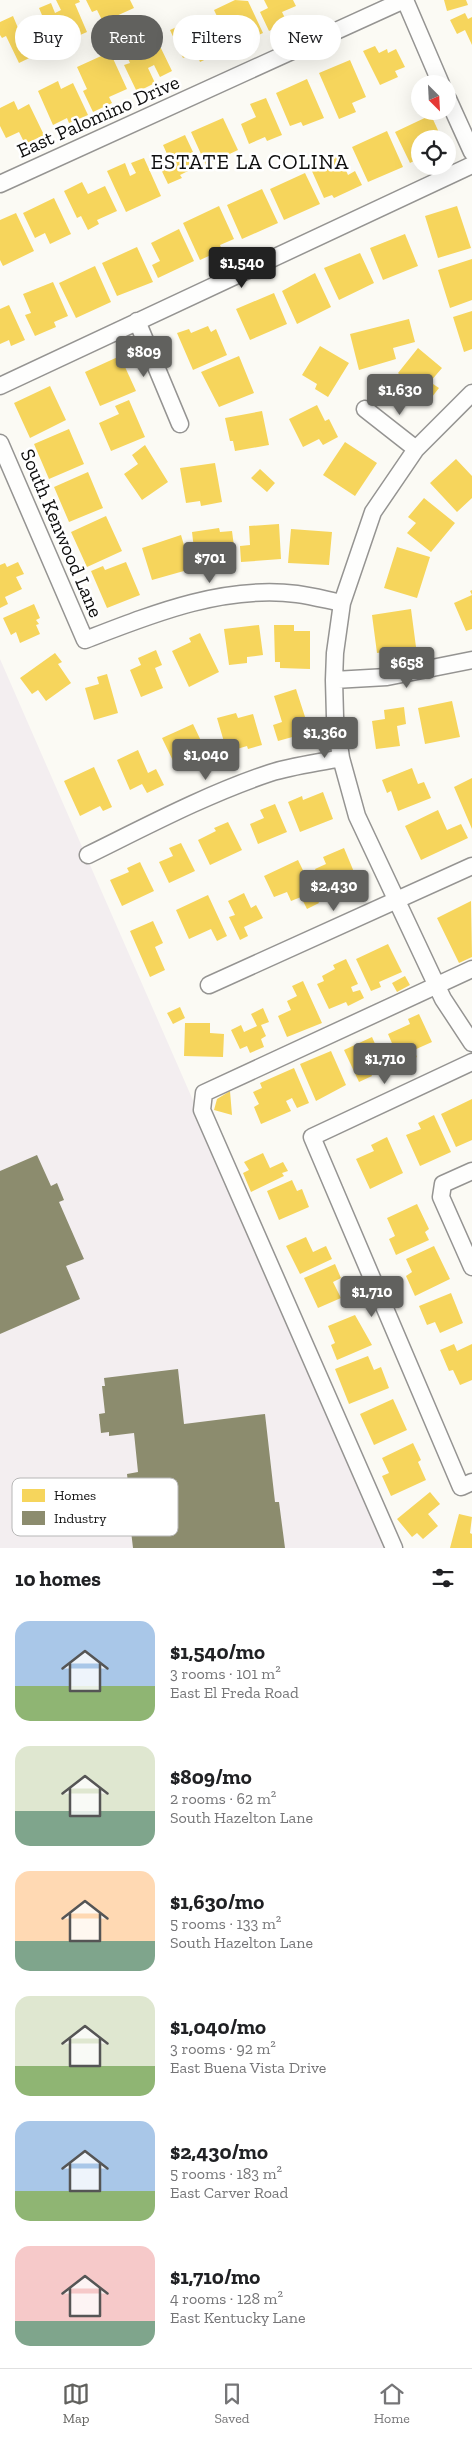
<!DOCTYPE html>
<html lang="en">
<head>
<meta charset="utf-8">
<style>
  :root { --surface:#fff; --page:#f2f2f2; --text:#202124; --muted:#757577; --line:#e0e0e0; --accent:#61615e }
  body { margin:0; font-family:"Zilla Slab",serif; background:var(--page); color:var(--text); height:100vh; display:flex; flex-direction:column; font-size:19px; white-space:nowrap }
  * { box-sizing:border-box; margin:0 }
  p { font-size:16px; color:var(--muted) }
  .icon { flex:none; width:28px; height:28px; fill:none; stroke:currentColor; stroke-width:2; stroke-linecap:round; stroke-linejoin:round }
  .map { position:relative; height:1548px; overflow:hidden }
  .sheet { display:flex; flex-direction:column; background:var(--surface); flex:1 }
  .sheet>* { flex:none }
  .hud { position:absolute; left:15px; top:15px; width:442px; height:45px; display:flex; gap:10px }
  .needle { width:32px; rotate:156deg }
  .controls { position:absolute; left:411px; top:75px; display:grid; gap:10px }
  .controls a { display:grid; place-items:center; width:45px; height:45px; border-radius:50%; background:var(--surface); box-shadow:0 5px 20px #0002; font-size:25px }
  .price { position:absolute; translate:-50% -42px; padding:0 11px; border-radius:5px; background:var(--accent); color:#fff; font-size:16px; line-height:32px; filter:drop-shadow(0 1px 2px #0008) }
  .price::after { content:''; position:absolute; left:50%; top:30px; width:15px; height:11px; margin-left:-8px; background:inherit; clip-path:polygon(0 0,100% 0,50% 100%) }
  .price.active { background:#222; color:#fff }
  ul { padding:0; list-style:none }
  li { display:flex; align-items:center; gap:15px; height:125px; padding:0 15px }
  li span { display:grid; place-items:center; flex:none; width:140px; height:100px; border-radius:15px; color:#555 }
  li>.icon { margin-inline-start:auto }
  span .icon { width:60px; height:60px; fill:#fffc; stroke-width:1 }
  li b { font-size:21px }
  h2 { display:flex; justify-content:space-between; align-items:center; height:60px; padding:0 15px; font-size:21px }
  .chip { padding:0 18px; border-radius:22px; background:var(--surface); box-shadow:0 5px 20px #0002; font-size:18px; line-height:45px }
  .chip.active { background:var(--accent); color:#fff }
  .menu { display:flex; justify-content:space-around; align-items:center; height:70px; border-top:1px solid var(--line); background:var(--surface); font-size:14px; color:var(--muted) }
  .menu a { display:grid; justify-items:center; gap:2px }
  .menu .active { color:var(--accent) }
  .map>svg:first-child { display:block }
  .industrial { fill:#f3eef0 }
  .homes { fill:#f6d55c }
  .industry { fill:#8c8c6e }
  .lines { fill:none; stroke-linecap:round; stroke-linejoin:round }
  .minor-casing { stroke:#959492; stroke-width:19 }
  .minor { stroke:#fefefd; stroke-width:16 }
  .labels { text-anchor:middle; stroke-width:5; stroke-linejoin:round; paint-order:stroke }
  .street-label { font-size:20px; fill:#0e0e0e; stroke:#fff }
  .neighbourhood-label { font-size:21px; letter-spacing:1px; fill:#0e0e0e; stroke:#fff }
  .key { fill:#fff; stroke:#b7b7b7; stroke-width:1 }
  .key-label { font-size:14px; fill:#0e0e0e }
</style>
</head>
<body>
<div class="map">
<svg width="472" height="1548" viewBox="0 0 472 1548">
  <rect width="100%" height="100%" fill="#fbfaf4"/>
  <path class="industrial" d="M 0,659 L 76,833 L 389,1548 L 0,1548 Z"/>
  <path class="homes" d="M 56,0 L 79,0 L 80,2 L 75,4 L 87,32 L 55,46 L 39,8 L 51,3 L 55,13 L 61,10 Z
    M 86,0 L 130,0 L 134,8 L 103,22 L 97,10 L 92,12 Z
    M 235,0 L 248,1 L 263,33 L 243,42 L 238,31 L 227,37 L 214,10 Z
    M 264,0 L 293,0 L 296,6 L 282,12 L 287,22 L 269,31 L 260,12 L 268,8 Z
    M 444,0 L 466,0 L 468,5 L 447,11 Z
    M 465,13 L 468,19 L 472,17 L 472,45 L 465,30 L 457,34 L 450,20 Z
    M 13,16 L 18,28 L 36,19 L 50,48 L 19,63 L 6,36 L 2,38 L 0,35 L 0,22 Z
    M 201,16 L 219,53 L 200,62 L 196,52 L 183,58 L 170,30 Z
    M 156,38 L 172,71 L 160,77 L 154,65 L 148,68 L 155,83 L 137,92 L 124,65 L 130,63 L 123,48 L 134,43 L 136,47 Z
    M 375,46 L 379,53 L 387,49 L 388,53 L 396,49 L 405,67 L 395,71 L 398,77 L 380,85 L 363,51 Z
    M 110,52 L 127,89 L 109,97 L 112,103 L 93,112 L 83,91 L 87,89 L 77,67 Z
    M 350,60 L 366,97 L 352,103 L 356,112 L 339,119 L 319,73 Z
    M 307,79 L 324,118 L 303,126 L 301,122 L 290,126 L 276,93 Z
    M 58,81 L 61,89 L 73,83 L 88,115 L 69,123 L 67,118 L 53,125 L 38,91 Z
    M 266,98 L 282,135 L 267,141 L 265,137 L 249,144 L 241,124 L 256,117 L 250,104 Z
    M 14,101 L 18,110 L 29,104 L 44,135 L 25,144 L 19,132 L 6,138 L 0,126 L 0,108 Z
    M 431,115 L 442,139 L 420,139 L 420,158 L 410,163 L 395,132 Z
    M 223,118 L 238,150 L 206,165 L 191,132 Z
    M 387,131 L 403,167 L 368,182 L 352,147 Z
    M 185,135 L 193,152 L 186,155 L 192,169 L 180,175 L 182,178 L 168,184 L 157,161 L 168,156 L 163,145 Z
    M 339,155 L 348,175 L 355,171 L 362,185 L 334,198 L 332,195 L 324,198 L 311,169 Z
    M 144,158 L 161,196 L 126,212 L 107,171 L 125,163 L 130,176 L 136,173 L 131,163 Z
    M 305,173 L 320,204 L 284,220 L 270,189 Z
    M 82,182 L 88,194 L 105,186 L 117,211 L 97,220 L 99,224 L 88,230 L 81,216 L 77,218 L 64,191 Z
    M 262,189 L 278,223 L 242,239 L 227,205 Z
    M 54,198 L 71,234 L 50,244 L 45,233 L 35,238 L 23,213 Z
    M 219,206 L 234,239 L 220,245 L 222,250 L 200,260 L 183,223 Z
    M 457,206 L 471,248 L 438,258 L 425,216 Z
    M 16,213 L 34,251 L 3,266 L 0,260 L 0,220 Z
    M 179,229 L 194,261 L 158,278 L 152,265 L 160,261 L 151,243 Z
    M 405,234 L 418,266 L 383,280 L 370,248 Z
    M 137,247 L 153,282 L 117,296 L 102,263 Z
    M 360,253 L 374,283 L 339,300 L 324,268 Z
    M 472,259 L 472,300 L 450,308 L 438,270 Z
    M 95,266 L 111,302 L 76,318 L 59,283 Z
    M 315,273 L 331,307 L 297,324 L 282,291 Z
    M 53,282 L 68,316 L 54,322 L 56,327 L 35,336 L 25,315 L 31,313 L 23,294 Z
    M 274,293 L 287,324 L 250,340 L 236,309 Z
    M 9,305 L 25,340 L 11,346 L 9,340 L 0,344 L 0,309 Z
    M 472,311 L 472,349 L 464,352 L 453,317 Z
    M 409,319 L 415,342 L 393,348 L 396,359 L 359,370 L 350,334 Z
    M 208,326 L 211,332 L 216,329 L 227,355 L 193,370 L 177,333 L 189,329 L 191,333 Z
    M 320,346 L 349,363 L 328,397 L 315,389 L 317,384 L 302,375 Z
    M 418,348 L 442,368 L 430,382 L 439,388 L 428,402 L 398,373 Z
    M 120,356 L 136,391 L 100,406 L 85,372 Z
    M 239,356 L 254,393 L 219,407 L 201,372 Z
    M 50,386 L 66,420 L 30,438 L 14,403 Z
    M 129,400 L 145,437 L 111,451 L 99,423 L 119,414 L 115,406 Z
    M 317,405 L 325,421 L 329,419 L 338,437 L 323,445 L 319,439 L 303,447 L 289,419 Z
    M 262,411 L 269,445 L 235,451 L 233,441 L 230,441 L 225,418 Z
    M 69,429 L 84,464 L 49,479 L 34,444 Z
    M 345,442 L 377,463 L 355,496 L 323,475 Z
    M 145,445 L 168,482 L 142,500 L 124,474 L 138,464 L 132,455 Z
    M 456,459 L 472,476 L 472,498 L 457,512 L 430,483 Z
    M 215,463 L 222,502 L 201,506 L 200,501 L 186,503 L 180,468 Z
    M 260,469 L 275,483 L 267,492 L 251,478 Z
    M 88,472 L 103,508 L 69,522 L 54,487 Z
    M 424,498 L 455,523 L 431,552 L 407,533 L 416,523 L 408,517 Z
    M 106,516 L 122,551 L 87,567 L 71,532 Z
    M 279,524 L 281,559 L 241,562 L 240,546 L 250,545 L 249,526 Z
    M 219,528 L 220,532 L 232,531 L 236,562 L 196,566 L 192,532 Z
    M 291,529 L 332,532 L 329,565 L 288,563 Z
    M 181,535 L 191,569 L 152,580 L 142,548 Z
    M 397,547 L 430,557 L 417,598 L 384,588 Z
    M 18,562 L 24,574 L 16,577 L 22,589 L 5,597 L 8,604 L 0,608 L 0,565 L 5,563 L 7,567 Z
    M 126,562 L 140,595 L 107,608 L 91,571 L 103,566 L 105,570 Z
    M 472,590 L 472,629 L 466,631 L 454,603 L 472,595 L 470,591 Z
    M 34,604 L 40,618 L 36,620 L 39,624 L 36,625 L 40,634 L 20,643 L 16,632 L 11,635 L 3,618 Z
    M 411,609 L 416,647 L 377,653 L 372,615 Z
    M 259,625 L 263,655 L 247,657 L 247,663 L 229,665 L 224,629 Z
    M 274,625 L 294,625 L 294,631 L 310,631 L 310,669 L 280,668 L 280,662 L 275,662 Z
    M 200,633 L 219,672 L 189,687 L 172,651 L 191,642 L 189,638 Z
    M 156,650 L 162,665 L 155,668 L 163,688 L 141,697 L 130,670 L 141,665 L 138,658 Z
    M 55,653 L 62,662 L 58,664 L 71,683 L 46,701 L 38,690 L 32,694 L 20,678 Z
    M 107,674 L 118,713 L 94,720 L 85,688 L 99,684 L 97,677 Z
    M 296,689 L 307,723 L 294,727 L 296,736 L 278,741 L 273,725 L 282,722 L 274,696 Z
    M 452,701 L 460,737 L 425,744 L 418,708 Z
    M 404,707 L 406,724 L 397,726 L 400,746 L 376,749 L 372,721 L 385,719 L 384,710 Z
    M 236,713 L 238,718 L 253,714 L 262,745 L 248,749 L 247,746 L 227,752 L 217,718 Z
    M 193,724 L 211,762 L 194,770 L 190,763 L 177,769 L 162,738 Z
    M 138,750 L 148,773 L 156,769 L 164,785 L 147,793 L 142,784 L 130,790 L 117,760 Z
    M 94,767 L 112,807 L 103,811 L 100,806 L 80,816 L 64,781 Z
    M 412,768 L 418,784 L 424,782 L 431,798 L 398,811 L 391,791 L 387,793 L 382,780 Z
    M 472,778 L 472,829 L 454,787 Z
    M 323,792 L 333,819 L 300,832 L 288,802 L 302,796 L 303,800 Z
    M 275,804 L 287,832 L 258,844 L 250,824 L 264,818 L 260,810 Z
    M 438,810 L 447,830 L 461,824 L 468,838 L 421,860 L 405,826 Z
    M 228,822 L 242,850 L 210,865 L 198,840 L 216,831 L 214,828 Z
    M 181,843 L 195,871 L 169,883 L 159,862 L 173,856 L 169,848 Z
    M 344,848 L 354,872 L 333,881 L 339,894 L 328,899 L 315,869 L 326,864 L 323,857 Z
    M 298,860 L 319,903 L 307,909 L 301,897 L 291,901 L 287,892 L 274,897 L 264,876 Z
    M 140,862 L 154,891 L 122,906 L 110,880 L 129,872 L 127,868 Z
    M 244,893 L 251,908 L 256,905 L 263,918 L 244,927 L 248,936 L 240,940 L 229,917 L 235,915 L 228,901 Z
    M 208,895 L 227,936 L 217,941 L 211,929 L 189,939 L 176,910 Z
    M 471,901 L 472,957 L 459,963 L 437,918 Z
    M 153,921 L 163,943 L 155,947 L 165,970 L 150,977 L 130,931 Z
    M 388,944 L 402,972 L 379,982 L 381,987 L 371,991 L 356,959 Z
    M 346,959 L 358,984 L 351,987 L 353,992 L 360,990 L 364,998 L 348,1006 L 346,1002 L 329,1009 L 317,984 L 324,981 L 322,976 L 335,969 L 333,965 Z
    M 405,976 L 410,985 L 397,992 L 392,983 Z
    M 303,981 L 322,1023 L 287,1037 L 278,1016 L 291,1010 L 287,1001 L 297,996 L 292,986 Z
    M 180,1007 L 185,1018 L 173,1024 L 167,1013 Z
    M 263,1008 L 269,1022 L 261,1025 L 266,1036 L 261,1039 L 264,1047 L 250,1053 L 247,1046 L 240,1049 L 231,1030 L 241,1025 L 244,1032 L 257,1026 L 251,1014 Z
    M 419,1014 L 432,1042 L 414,1050 L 417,1057 L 401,1064 L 388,1034 L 410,1024 L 408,1019 Z
    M 185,1023 L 210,1023 L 210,1033 L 224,1034 L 223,1057 L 184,1056 Z
    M 372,1037 L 380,1055 L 365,1062 L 372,1076 L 359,1082 L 344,1050 Z
    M 331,1051 L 346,1085 L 316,1101 L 300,1064 Z
    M 294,1068 L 309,1103 L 297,1108 L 292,1098 L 286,1101 L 291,1111 L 261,1124 L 254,1107 L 259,1104 L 253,1092 L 262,1088 L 260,1083 Z
    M 230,1091 L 232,1115 L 214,1110 L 217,1099 Z
    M 472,1099 L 472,1140 L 456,1147 L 441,1114 Z
    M 434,1115 L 451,1152 L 420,1166 L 406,1135 L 421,1129 L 418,1123 Z
    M 387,1137 L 403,1173 L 370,1189 L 356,1159 L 374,1151 L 371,1145 Z
    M 263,1153 L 270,1168 L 283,1162 L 288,1171 L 282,1173 L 284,1176 L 251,1192 L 243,1173 L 249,1170 L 244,1162 Z
    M 292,1180 L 297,1191 L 302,1189 L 309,1207 L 279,1220 L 267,1191 Z
    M 417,1204 L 429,1229 L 425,1232 L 429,1240 L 396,1255 L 389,1239 L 395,1236 L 387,1218 Z
    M 306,1237 L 313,1252 L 326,1246 L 332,1259 L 300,1274 L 286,1246 Z
    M 434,1246 L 450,1279 L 415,1296 L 406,1276 L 412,1272 L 406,1259 Z
    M 335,1264 L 341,1278 L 333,1282 L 341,1298 L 318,1308 L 304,1278 Z
    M 451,1293 L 463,1323 L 440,1333 L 435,1322 L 427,1325 L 419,1306 Z
    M 355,1315 L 372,1345 L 337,1360 L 331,1345 L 335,1343 L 328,1326 Z
    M 454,1344 L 457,1351 L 472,1344 L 472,1380 L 460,1385 L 453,1370 L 449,1371 L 440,1350 Z
    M 368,1356 L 374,1370 L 381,1367 L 389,1388 L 349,1404 L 335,1369 Z
    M 393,1399 L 407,1430 L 374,1445 L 360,1414 Z
    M 413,1443 L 421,1460 L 418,1462 L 426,1480 L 391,1496 L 382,1476 L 389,1473 L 382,1458 Z
    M 430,1492 L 440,1504 L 428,1514 L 438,1526 L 423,1539 L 417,1533 L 412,1537 L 397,1519 Z
    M 459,1514 L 472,1517 L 470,1533 L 472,1534 L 472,1548 L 450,1548 Z"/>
  <path class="industry" d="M 37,1155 L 51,1186 L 57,1183 L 64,1200 L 59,1202 L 84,1259 L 66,1266 L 80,1299 L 0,1334 L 0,1171 Z
    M 178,1369 L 184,1424 L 265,1414 L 275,1502 L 279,1502 L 285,1548 L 133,1548 L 131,1531 L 133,1531 L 127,1474 L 138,1472 L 134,1433 L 109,1436 L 109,1432 L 101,1433 L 99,1414 L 105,1413 L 102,1386 L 105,1386 L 104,1378 Z"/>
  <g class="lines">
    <defs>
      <path id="minor" d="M 405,0 L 441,84
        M 448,99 L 472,152
        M 0,184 L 404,0
        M 137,321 L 180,424
        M 0,386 L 472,165
        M 472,393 L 416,449 L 373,512 L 342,603 L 335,653 L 334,680 L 335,717 L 341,758 L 357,816 L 443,999 L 472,1043
        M 365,409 L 416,449
        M 0,443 L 85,640 C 152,614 223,585 297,594 C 312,596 327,600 342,603
        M 334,680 L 387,677 L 472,660
        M 88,855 C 147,826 207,794 270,773 C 292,766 317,763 341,758
        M 209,985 L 472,866
        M 472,1062 L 312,1137 L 461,1487 L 472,1482
        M 472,1171 L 443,1184 L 441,1197 L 472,1267
        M 394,1548 L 202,1110 L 204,1093 L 472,969"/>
    </defs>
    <use href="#minor" class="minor-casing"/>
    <use href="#minor" class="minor"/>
  </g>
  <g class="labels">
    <g class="street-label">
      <text transform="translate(98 116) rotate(-24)" y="7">East Palomino Drive</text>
      <text transform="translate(62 533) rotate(67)" y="7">South Kenwood Lane</text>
    </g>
    <g class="neighbourhood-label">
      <text x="250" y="169">ESTATE LA COLINA</text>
    </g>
  </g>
  <rect x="12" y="1478" width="166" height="58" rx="8" class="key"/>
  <rect x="22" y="1489" width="23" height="13" fill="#f6d55c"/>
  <rect x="22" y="1511" width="23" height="14" fill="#8c8c6e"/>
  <g class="key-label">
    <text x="54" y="1500">Homes</text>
    <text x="54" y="1523">Industry</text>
  </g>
</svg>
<div class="controls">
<a><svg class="needle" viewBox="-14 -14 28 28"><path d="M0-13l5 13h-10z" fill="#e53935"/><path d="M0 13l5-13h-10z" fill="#757577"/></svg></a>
<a><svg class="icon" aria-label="locate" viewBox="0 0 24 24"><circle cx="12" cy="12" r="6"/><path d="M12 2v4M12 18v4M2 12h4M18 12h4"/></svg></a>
</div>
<b class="price active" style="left:242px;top:289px">$1,540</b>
<b class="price" style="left:144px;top:378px">$809</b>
<b class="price" style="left:400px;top:416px">$1,630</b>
<b class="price" style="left:210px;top:584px">$701</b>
<b class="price" style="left:407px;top:689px">$658</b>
<b class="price" style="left:325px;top:759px">$1,360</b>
<b class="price" style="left:206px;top:781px">$1,040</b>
<b class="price" style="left:334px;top:912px">$2,430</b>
<b class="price" style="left:385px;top:1085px">$1,710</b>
<b class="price" style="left:372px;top:1318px">$1,710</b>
<div class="hud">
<a class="chip">Buy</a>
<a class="chip active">Rent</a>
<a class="chip">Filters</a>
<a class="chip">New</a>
</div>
</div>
<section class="sheet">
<h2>10 homes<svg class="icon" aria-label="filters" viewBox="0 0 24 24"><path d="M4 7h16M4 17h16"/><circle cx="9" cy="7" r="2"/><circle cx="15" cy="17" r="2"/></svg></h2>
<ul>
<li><span style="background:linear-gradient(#a9c7e8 65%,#8fb573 0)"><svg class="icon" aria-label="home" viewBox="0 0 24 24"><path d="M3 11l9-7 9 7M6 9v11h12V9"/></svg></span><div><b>$1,540/mo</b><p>3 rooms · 101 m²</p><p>East El Freda Road</p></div></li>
<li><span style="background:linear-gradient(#dfe7d0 65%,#7fa58c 0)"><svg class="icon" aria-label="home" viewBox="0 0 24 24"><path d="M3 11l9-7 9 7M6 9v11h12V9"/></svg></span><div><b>$809/mo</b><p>2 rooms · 62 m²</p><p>South Hazelton Lane</p></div></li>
<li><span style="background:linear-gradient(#ffd9b3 70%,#7fa58c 0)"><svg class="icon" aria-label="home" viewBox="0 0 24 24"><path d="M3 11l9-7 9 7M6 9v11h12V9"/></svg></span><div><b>$1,630/mo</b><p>5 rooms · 133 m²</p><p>South Hazelton Lane</p></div></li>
<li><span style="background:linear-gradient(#dfe7d0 70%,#8fb573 0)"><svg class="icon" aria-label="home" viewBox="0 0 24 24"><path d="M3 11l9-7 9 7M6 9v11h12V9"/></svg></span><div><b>$1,040/mo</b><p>3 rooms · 92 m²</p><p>East Buena Vista Drive</p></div></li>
<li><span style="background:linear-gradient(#a9c7e8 70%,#8fb573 0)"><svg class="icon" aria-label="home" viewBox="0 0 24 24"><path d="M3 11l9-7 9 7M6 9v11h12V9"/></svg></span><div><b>$2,430/mo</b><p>5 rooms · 183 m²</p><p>East Carver Road</p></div></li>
<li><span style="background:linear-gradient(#f6c9c9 75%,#7fa58c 0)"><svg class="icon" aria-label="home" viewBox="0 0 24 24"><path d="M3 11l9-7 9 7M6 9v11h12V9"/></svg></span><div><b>$1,710/mo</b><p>4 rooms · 128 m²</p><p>East Kentucky Lane</p></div></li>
</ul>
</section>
<nav class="menu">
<a class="active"><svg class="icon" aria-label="map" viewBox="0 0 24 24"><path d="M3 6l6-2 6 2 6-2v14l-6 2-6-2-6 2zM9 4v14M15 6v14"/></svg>Map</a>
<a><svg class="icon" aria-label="saved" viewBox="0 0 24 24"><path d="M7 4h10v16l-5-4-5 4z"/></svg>Saved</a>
<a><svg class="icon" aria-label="home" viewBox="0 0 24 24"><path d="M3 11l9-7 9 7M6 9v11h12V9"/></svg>Home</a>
</nav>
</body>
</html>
